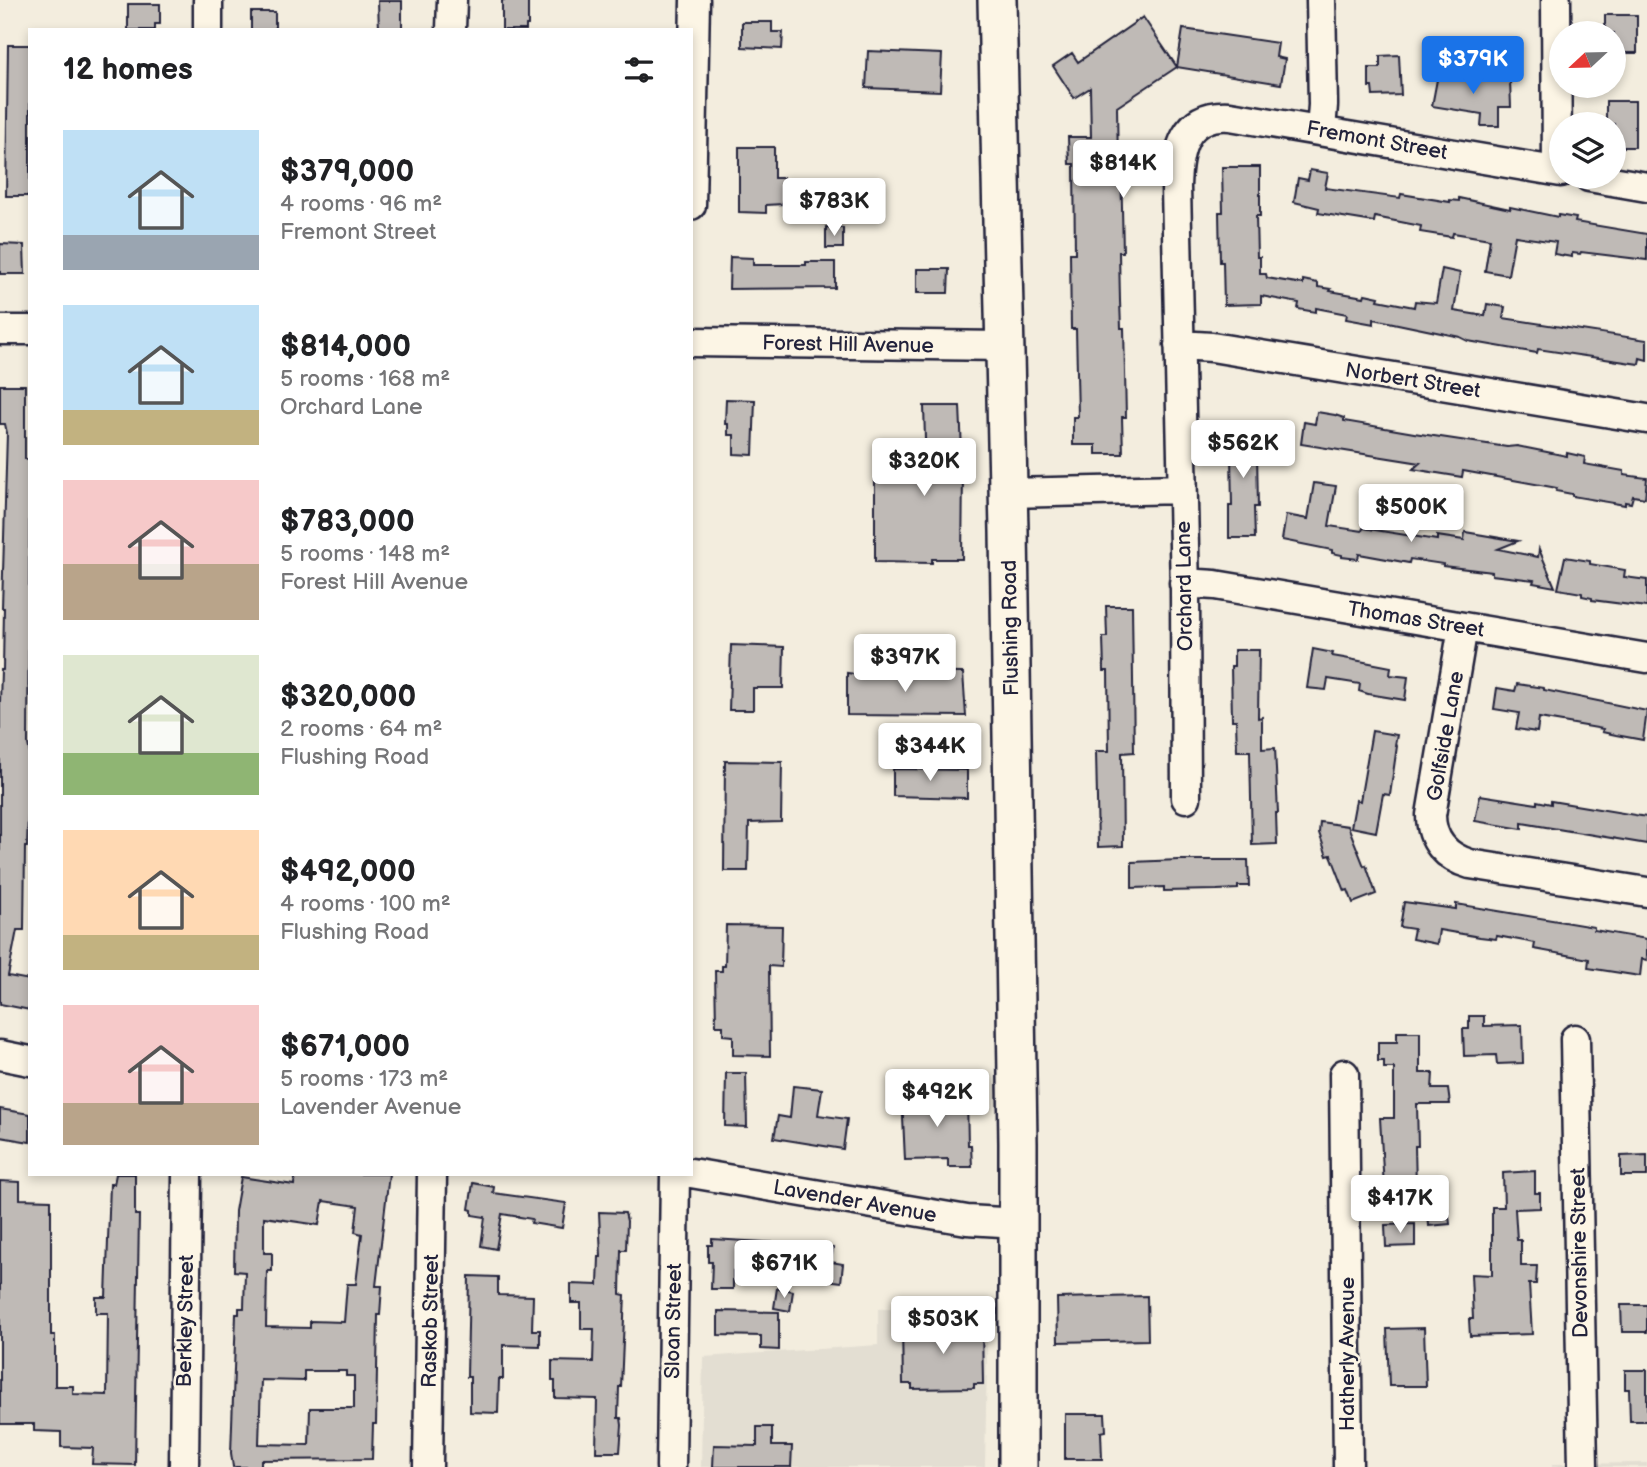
<!DOCTYPE html>
<html lang="en">
<head>
<meta charset="utf-8">
<style>
  :root { --surface:#fff; --page:#f2f2f2; --text:#202124; --muted:#757577; --accent:#1a73e8 }
  body { margin:0; font-family:"Balsamiq Sans",sans-serif; background:var(--page); color:var(--text); height:100vh; display:flex; flex-direction:column; font-size:26px; white-space:nowrap }
  * { box-sizing:border-box; margin:0 }
  p { font-size:23px; color:var(--muted) }
  .icon { flex:none; width:38px; height:38px; fill:none; stroke:currentColor; stroke-width:2; stroke-linecap:round; stroke-linejoin:round }
  .map { position:relative; flex:1; overflow:hidden }
  .sheet { position:absolute; left:28px; top:28px; width:665px; height:1148px; display:flex; flex-direction:column; background:var(--surface); border-radius:0px; box-shadow:0 4px 10px #0003 }
  .sheet>* { flex:none }
  .needle { width:46px; rotate:248deg }
  .buttons { position:absolute; left:1549px; top:21px; display:grid; gap:14px }
  .buttons a { display:grid; place-items:center; width:77px; height:77px; border-radius:50%; background:var(--surface); box-shadow:0 4px 10px #0003; font-size:35px }
  .price { position:absolute; translate:-50% -60px; padding:0 16px; border-radius:7px; background:#fff; color:#222; font-size:23px; line-height:46px; filter:drop-shadow(0 2px 4px #0008) }
  .price::after { content:''; position:absolute; left:50%; top:42px; width:21px; height:16px; margin-left:-10px; background:inherit; clip-path:polygon(0 0,100% 0,50% 100%) }
  .price.on { background:var(--accent); color:#fff }
  ul { padding:0; list-style:none }
  li { display:flex; align-items:center; gap:21px; height:175px; padding:0 35px }
  li span { display:grid; place-items:center; flex:none; width:196px; height:140px; border-radius:0px; color:#555 }
  li>.icon { margin-inline-start:auto }
  span .icon { width:84px; height:84px; fill:#fffc; stroke-width:1 }
  li b { font-size:30px }
  h2 { display:flex; justify-content:space-between; align-items:center; height:84px; padding:0 35px; font-size:30px }
  .map>svg:first-child { display:block }
  .built { fill:#e3ded2 }
  .building { fill:#bfbab6; stroke:#22223b; stroke-width:2; fill-rule:evenodd }
  .lines { fill:none; stroke-linecap:round; stroke-linejoin:round }
  .minor-casing { stroke:#22223b; stroke-width:33 }
  .major-casing { stroke:#22223b; stroke-width:42 }
  .minor { stroke:#fcf5e5; stroke-width:28 }
  .major { stroke:#fcf5e5; stroke-width:37 }
  .labels { text-anchor:middle; stroke-width:5; stroke-linejoin:round; paint-order:stroke }
  .street-label { font-size:21px; fill:#22223b; stroke:#fcf5e5 }
</style>
</head>
<body>
<div class="map">
<svg width="1647" height="1467" viewBox="0 0 1647 1467">
  <rect width="100%" height="100%" fill="#f3edde"/>
  <filter id="ink" filterUnits="userSpaceOnUse"><feTurbulence type="fractalNoise" baseFrequency=".0143" numOctaves="2"/><feDisplacementMap in="SourceGraphic" scale="14" xChannelSelector="R" yChannelSelector="G"/><feConvolveMatrix kernelMatrix="1 2 1 2 8 2 1 2 1" color-interpolation-filters="sRGB"/></filter>
  <g filter="url(#ink)">
    <path class="built" d="M 988,1301 L 985,1467 L 701,1467 L 703,1357 L 878,1345 L 878,1309 Z
      M 1647,1463 L 1647,1467 L 1552,1467 L 1552,1464 Z"/>
    <path class="building" d="M 502,0 L 528,0 L 528,25 L 526,25 L 526,30 L 502,30 Z
      M 378,1 L 402,1 L 402,30 L 379,30 Z
      M 128,4 L 160,4 L 160,24 L 155,24 L 155,30 L 128,30 Z
      M 251,12 L 275,12 L 275,30 L 251,30 Z
      M 1605,15 L 1637,15 L 1637,53 L 1614,53 L 1614,33 L 1605,33 Z
      M 1143,17 L 1177,67 L 1183,29 L 1278,43 L 1276,57 L 1285,59 L 1281,84 L 1177,67 L 1117,107 L 1118,163 L 1121,163 L 1123,252 L 1119,252 L 1120,301 L 1121,328 L 1124,328 L 1126,417 L 1122,417 L 1123,454 L 1096,454 L 1096,445 L 1073,445 L 1073,417 L 1078,417 L 1076,329 L 1071,329 L 1070,253 L 1075,253 L 1074,164 L 1069,164 L 1068,137 L 1091,137 L 1090,88 L 1074,98 L 1053,66 L 1072,53 L 1078,62 Z
      M 742,22 L 772,22 L 772,32 L 783,32 L 782,49 L 742,47 Z
      M 8,45 L 30,45 L 30,196 L 6,196 Z
      M 868,51 L 942,54 L 940,91 L 866,88 Z
      M 1399,55 L 1401,95 L 1373,96 L 1372,87 L 1369,87 L 1369,68 L 1380,68 L 1380,56 Z
      M 1439,69 L 1460,73 L 1458,80 L 1510,80 L 1511,107 L 1499,107 L 1499,126 L 1481,126 L 1482,114 L 1432,106 Z
      M 1606,101 L 1635,101 L 1635,147 L 1614,147 L 1614,124 L 1606,124 Z
      M 739,147 L 774,147 L 774,178 L 783,178 L 783,204 L 766,205 L 766,213 L 739,212 Z
      M 1222,167 L 1260,167 L 1260,216 L 1256,216 L 1257,257 L 1260,257 L 1260,274 L 1266,274 L 1267,278 L 1303,284 L 1303,280 L 1318,283 L 1318,287 L 1331,289 L 1330,291 L 1364,297 L 1365,294 L 1379,297 L 1378,300 L 1414,307 L 1415,301 L 1436,303 L 1442,269 L 1460,273 L 1454,311 L 1485,316 L 1487,304 L 1505,307 L 1503,318 L 1647,340 L 1647,360 L 1640,358 L 1639,364 L 1538,349 L 1537,353 L 1468,341 L 1460,337 L 1374,319 L 1374,324 L 1346,319 L 1347,314 L 1316,308 L 1316,312 L 1298,309 L 1299,303 L 1261,296 L 1261,304 L 1224,305 L 1223,262 L 1220,262 L 1219,212 L 1223,212 Z
      M 1310,170 L 1328,173 L 1325,188 L 1400,198 L 1401,194 L 1450,202 L 1450,200 L 1459,201 L 1459,198 L 1510,209 L 1510,207 L 1558,217 L 1558,215 L 1576,218 L 1575,222 L 1647,234 L 1647,260 L 1581,252 L 1580,254 L 1572,253 L 1572,257 L 1554,254 L 1556,242 L 1515,236 L 1508,275 L 1485,271 L 1490,239 L 1453,233 L 1452,237 L 1420,232 L 1421,226 L 1375,217 L 1374,222 L 1318,213 L 1319,208 L 1294,202 L 1298,178 L 1308,180 Z
      M 816,178 L 831,178 L 831,194 L 816,194 Z
      M 826,227 L 843,228 L 843,248 L 826,248 Z
      M 0,244 L 24,245 L 25,274 L 0,274 Z
      M 730,257 L 753,258 L 753,265 L 806,265 L 806,262 L 835,262 L 835,288 L 729,289 Z
      M 917,269 L 949,269 L 948,293 L 917,293 Z
      M 0,385 L 25,385 L 25,459 L 30,459 L 28,744 L 30,754 L 30,816 L 28,816 L 27,847 L 25,847 L 24,930 L 17,930 L 8,976 L 30,980 L 30,1010 L 0,1004 L 0,703 L 1,670 L 3,670 L 4,608 L 2,608 L 7,433 L 5,424 L 0,424 Z
      M 726,399 L 755,400 L 753,455 L 734,454 L 734,435 L 728,435 L 728,424 L 725,424 Z
      M 924,406 L 960,406 L 963,474 L 962,559 L 932,559 L 932,563 L 875,562 L 875,472 L 926,473 Z
      M 1317,412 L 1335,415 L 1344,418 L 1344,421 L 1414,433 L 1507,447 L 1517,446 L 1567,456 L 1567,453 L 1585,457 L 1584,464 L 1624,471 L 1624,475 L 1647,478 L 1645,498 L 1633,496 L 1631,503 L 1625,502 L 1625,505 L 1572,496 L 1572,494 L 1556,491 L 1557,488 L 1463,471 L 1462,477 L 1437,473 L 1413,469 L 1420,463 L 1301,444 L 1304,422 L 1315,424 Z
      M 1227,422 L 1253,422 L 1253,453 L 1257,453 L 1258,507 L 1254,507 L 1255,538 L 1229,538 L 1229,506 L 1232,506 L 1231,455 L 1228,455 Z
      M 1314,483 L 1336,486 L 1329,526 L 1362,531 L 1363,528 L 1437,540 L 1437,536 L 1464,540 L 1465,532 L 1518,541 L 1498,549 L 1538,557 L 1539,549 L 1555,587 L 1533,583 L 1534,580 L 1492,575 L 1492,572 L 1443,566 L 1443,564 L 1410,559 L 1409,563 L 1359,554 L 1358,559 L 1342,557 L 1342,555 L 1332,553 L 1332,550 L 1282,540 L 1286,515 L 1308,519 Z
      M 1565,557 L 1590,561 L 1590,564 L 1625,570 L 1624,577 L 1647,580 L 1647,607 L 1592,600 L 1592,598 L 1582,596 L 1582,593 L 1558,589 Z
      M 1106,606 L 1132,606 L 1134,752 L 1122,753 L 1123,846 L 1098,847 L 1096,751 L 1109,751 L 1108,671 L 1104,671 L 1103,637 L 1107,637 Z
      M 731,645 L 784,647 L 783,688 L 753,688 L 753,710 L 729,710 Z
      M 1313,649 L 1333,653 L 1332,656 L 1344,658 L 1391,667 L 1390,675 L 1408,677 L 1405,700 L 1368,694 L 1359,691 L 1360,684 L 1328,679 L 1326,690 L 1307,688 Z
      M 1234,650 L 1259,650 L 1258,718 L 1262,717 L 1262,749 L 1275,748 L 1278,813 L 1276,813 L 1277,844 L 1252,845 L 1250,751 L 1237,751 L 1236,720 L 1232,720 L 1231,666 L 1234,666 Z
      M 855,667 L 871,667 L 871,672 L 963,673 L 966,716 L 847,715 L 847,673 L 855,674 Z
      M 1517,684 L 1544,688 L 1544,690 L 1647,711 L 1643,740 L 1616,735 L 1602,732 L 1603,729 L 1539,718 L 1537,732 L 1516,729 L 1519,713 L 1494,709 L 1497,688 L 1515,691 Z
      M 1372,731 L 1397,735 L 1395,745 L 1397,746 L 1390,795 L 1383,794 L 1376,832 L 1351,827 L 1356,800 L 1360,801 Z
      M 725,761 L 782,762 L 781,822 L 749,823 L 748,871 L 724,871 Z
      M 893,769 L 967,770 L 967,798 L 893,796 Z
      M 1480,795 L 1537,804 L 1537,801 L 1551,804 L 1551,801 L 1647,817 L 1647,844 L 1522,823 L 1522,829 L 1475,821 Z
      M 1320,822 L 1348,826 L 1364,866 L 1366,865 L 1376,894 L 1353,903 L 1348,890 L 1345,891 L 1331,855 L 1327,856 L 1319,833 Z
      M 1179,860 L 1248,860 L 1249,886 L 1238,886 L 1238,889 L 1217,890 L 1164,891 L 1164,887 L 1132,888 L 1132,862 Z
      M 1404,902 L 1456,909 L 1456,904 L 1594,927 L 1594,930 L 1647,939 L 1647,960 L 1642,959 L 1640,976 L 1588,968 L 1589,959 L 1534,949 L 1535,943 L 1497,936 L 1496,939 L 1480,937 L 1439,930 L 1437,944 L 1412,939 L 1414,929 L 1400,927 Z
      M 726,925 L 782,926 L 781,967 L 769,966 L 770,1056 L 733,1055 L 733,1036 L 723,1035 L 723,1026 L 716,1026 L 715,971 L 722,971 L 722,966 L 725,966 Z
      M 1469,1016 L 1484,1016 L 1484,1026 L 1522,1025 L 1523,1063 L 1497,1064 L 1496,1055 L 1464,1056 L 1463,1029 L 1469,1029 Z
      M 1397,1032 L 1420,1032 L 1420,1073 L 1433,1073 L 1432,1089 L 1448,1089 L 1450,1104 L 1417,1104 L 1418,1146 L 1415,1146 L 1416,1187 L 1384,1188 L 1380,1118 L 1394,1118 L 1394,1068 L 1384,1068 L 1384,1061 L 1378,1061 L 1378,1042 L 1397,1042 Z
      M 726,1073 L 746,1073 L 747,1127 L 725,1126 Z
      M 793,1086 L 822,1089 L 818,1115 L 847,1119 L 843,1149 L 774,1138 L 778,1116 L 790,1118 Z
      M 953,1095 L 953,1098 L 967,1098 L 968,1145 L 971,1145 L 972,1167 L 948,1167 L 948,1159 L 905,1160 L 902,1096 Z
      M 0,1109 L 30,1114 L 30,1142 L 0,1137 Z
      M 1647,1155 L 1647,1176 L 1621,1176 L 1621,1156 Z
      M 1535,1171 L 1535,1193 L 1540,1193 L 1540,1208 L 1515,1209 L 1517,1240 L 1521,1240 L 1521,1266 L 1537,1266 L 1536,1284 L 1529,1284 L 1532,1334 L 1470,1336 L 1469,1319 L 1473,1319 L 1471,1274 L 1492,1275 L 1492,1207 L 1504,1207 L 1503,1173 Z
      M 116,1174 L 135,1174 L 135,1215 L 139,1215 L 135,1465 L 92,1464 L 93,1448 L 61,1447 L 61,1432 L 34,1431 L 34,1424 L 0,1424 L 0,1181 L 20,1182 L 20,1199 L 51,1200 L 51,1335 L 55,1335 L 55,1386 L 73,1386 L 73,1394 L 107,1395 L 108,1313 L 96,1313 L 96,1297 L 106,1297 L 110,1184 L 114,1184 Z
      M 295,1174 L 389,1174 L 376,1286 L 382,1286 L 380,1315 L 378,1315 L 376,1424 L 373,1424 L 372,1459 L 261,1460 L 261,1467 L 233,1467 L 231,1453 L 236,1314 L 239,1314 L 239,1308 L 244,1308 L 245,1272 L 234,1271 L 235,1211 L 241,1177 L 294,1185 ZM 323,1201 L 358,1206 L 355,1232 L 362,1234 L 356,1284 L 347,1284 L 344,1322 L 310,1321 L 310,1328 L 266,1327 L 267,1271 L 272,1271 L 272,1253 L 264,1253 L 264,1217 L 319,1225 ZM 304,1371 L 346,1371 L 346,1376 L 354,1376 L 354,1408 L 310,1408 L 309,1445 L 259,1444 L 261,1380 L 304,1381 Z
      M 473,1183 L 494,1187 L 493,1193 L 566,1203 L 562,1228 L 531,1223 L 532,1219 L 502,1214 L 496,1249 L 481,1246 L 485,1217 L 472,1215 L 472,1210 L 469,1209 Z
      M 1448,1208 L 1450,1224 L 1429,1226 L 1428,1211 Z
      M 599,1212 L 625,1213 L 627,1221 L 626,1250 L 621,1250 L 620,1294 L 625,1295 L 621,1387 L 619,1387 L 618,1418 L 621,1418 L 622,1425 L 620,1452 L 596,1452 L 597,1399 L 555,1398 L 555,1381 L 552,1381 L 552,1361 L 593,1362 L 594,1329 L 581,1329 L 581,1303 L 571,1303 L 571,1284 L 598,1285 L 599,1257 L 601,1257 Z
      M 1415,1224 L 1415,1246 L 1386,1247 L 1385,1225 Z
      M 712,1239 L 779,1243 L 774,1278 L 733,1271 L 733,1289 L 711,1289 L 712,1262 L 708,1262 L 708,1245 L 712,1245 Z
      M 808,1244 L 833,1248 L 831,1262 L 843,1264 L 841,1282 L 825,1280 L 828,1265 L 804,1261 Z
      M 469,1276 L 498,1277 L 498,1295 L 533,1296 L 532,1330 L 540,1330 L 540,1346 L 503,1345 L 503,1379 L 499,1379 L 498,1413 L 470,1412 L 470,1377 L 467,1377 Z
      M 777,1288 L 793,1291 L 790,1311 L 774,1308 Z
      M 1147,1296 L 1148,1340 L 1058,1342 L 1057,1298 Z
      M 1621,1305 L 1647,1305 L 1647,1332 L 1622,1332 Z
      M 718,1311 L 779,1312 L 779,1350 L 761,1349 L 761,1336 L 718,1335 Z
      M 982,1324 L 983,1384 L 974,1384 L 974,1388 L 912,1389 L 912,1384 L 903,1384 L 902,1325 Z
      M 1424,1328 L 1426,1386 L 1389,1386 L 1387,1329 Z
      M 1625,1370 L 1647,1370 L 1647,1421 L 1630,1421 L 1629,1389 L 1625,1389 Z
      M 1065,1414 L 1105,1414 L 1106,1431 L 1101,1432 L 1102,1459 L 1065,1459 Z
      M 757,1427 L 772,1427 L 772,1446 L 792,1446 L 791,1467 L 713,1467 L 714,1445 L 757,1446 Z"/>
    <g class="lines">
      <defs>
        <path id="minor" d="M 1321,0 L 1323,105 L 1321,130
          M 1556,0 L 1557,171
          M 208,30 L 208,0
          M 451,30 L 452,0
          M 1589,177 L 1647,187
          M 691,205 L 695,0
          M 0,330 L 30,330
          M 691,342 L 1005,346
          M 1179,345 L 1212,347 L 1647,419
          M 1008,493 L 1182,489
          M 1184,583 L 1215,585 L 1647,658
          M 1463,627 L 1431,815 C 1431,841 1446,857 1470,864 L 1647,892
          M 1186,798 L 1185,591 L 1176,187 C 1177,150 1184,113 1230,116 L 1561,172
          M 1575,1039 L 1583,1467
          M 0,1055 L 30,1061
          M 1344,1074 L 1348,1467
          M 691,1173 L 967,1220 L 1019,1223
          M 184,1467 L 187,1174
          M 428,1467 L 432,1174
          M 671,1467 L 675,1174"/>
        <path id="major" d="M 997,0 L 1009,531 L 1018,1143 L 1018,1467"/>
      </defs>
      <use href="#minor" class="minor-casing"/>
      <use href="#major" class="major-casing"/>
      <use href="#minor" class="minor"/>
      <use href="#major" class="major"/>
    </g>
  </g>
  <g class="labels">
    <g class="street-label">
      <text transform="translate(1377 140) rotate(10)" y="7">Fremont Street</text>
      <text transform="translate(848 344) rotate(1)" y="7">Forest Hill Avenue</text>
      <text transform="translate(1413 380) rotate(9)" y="7">Norbert Street</text>
      <text transform="translate(1184 586) rotate(-91)" y="7">Orchard Lane</text>
      <text transform="translate(1416 619) rotate(9)" y="7">Thomas Street</text>
      <text transform="translate(1010 628) rotate(-91)" y="7">Flushing Road</text>
      <text transform="translate(1445 736) rotate(-80)" y="7">Golfside Lane</text>
      <text transform="translate(855 1201) rotate(10)" y="7">Lavender Avenue</text>
      <text transform="translate(1579 1253) rotate(-91)" y="7">Devonshire Street</text>
      <text transform="translate(185 1321) rotate(-89)" y="7">Berkley Street</text>
      <text transform="translate(430 1321) rotate(-89)" y="7">Raskob Street</text>
      <text transform="translate(673 1321) rotate(-89)" y="7">Sloan Street</text>
      <text transform="translate(1347 1354) rotate(-90)" y="7">Hatherly Avenue</text>
    </g>
  </g>
</svg>
<div class="buttons">
<a><svg class="needle" viewBox="-14 -14 28 28"><path d="M0-13l5 13h-10z" fill="#e53935"/><path d="M0 13l5-13h-10z" fill="#757577"/></svg></a>
<a><svg class="icon" aria-label="layers" viewBox="0 0 24 24"><path d="M12 4l9 5-9 5-9-5zM3 14l9 5 9-5"/></svg></a>
</div>
<b class="price on" style="left:1473px;top:96px">$379K</b>
<b class="price" style="left:1123px;top:200px">$814K</b>
<b class="price" style="left:834px;top:238px">$783K</b>
<b class="price" style="left:1243px;top:480px">$562K</b>
<b class="price" style="left:924px;top:498px">$320K</b>
<b class="price" style="left:1411px;top:544px">$500K</b>
<b class="price" style="left:905px;top:694px">$397K</b>
<b class="price" style="left:930px;top:783px">$344K</b>
<b class="price" style="left:937px;top:1129px">$492K</b>
<b class="price" style="left:1400px;top:1235px">$417K</b>
<b class="price" style="left:784px;top:1300px">$671K</b>
<b class="price" style="left:943px;top:1356px">$503K</b>
<section class="sheet">
<h2>12 homes<svg class="icon" aria-label="filters" viewBox="0 0 24 24"><path d="M4 7h16M4 17h16"/><circle cx="9" cy="7" r="2"/><circle cx="15" cy="17" r="2"/></svg></h2>
<ul>
<li><span style="background:linear-gradient(#bfe0f5 75%,#9aa5b1 0)"><svg class="icon" aria-label="home" viewBox="0 0 24 24"><path d="M3 11l9-7 9 7M6 9v11h12V9"/></svg></span><div><b>$379,000</b><p>4 rooms · 96 m²</p><p>Fremont Street</p></div></li>
<li><span style="background:linear-gradient(#bfe0f5 75%,#c2b280 0)"><svg class="icon" aria-label="home" viewBox="0 0 24 24"><path d="M3 11l9-7 9 7M6 9v11h12V9"/></svg></span><div><b>$814,000</b><p>5 rooms · 168 m²</p><p>Orchard Lane</p></div></li>
<li><span style="background:linear-gradient(#f6c9c9 60%,#b9a48a 0)"><svg class="icon" aria-label="home" viewBox="0 0 24 24"><path d="M3 11l9-7 9 7M6 9v11h12V9"/></svg></span><div><b>$783,000</b><p>5 rooms · 148 m²</p><p>Forest Hill Avenue</p></div></li>
<li><span style="background:linear-gradient(#dfe7d0 70%,#8fb573 0)"><svg class="icon" aria-label="home" viewBox="0 0 24 24"><path d="M3 11l9-7 9 7M6 9v11h12V9"/></svg></span><div><b>$320,000</b><p>2 rooms · 64 m²</p><p>Flushing Road</p></div></li>
<li><span style="background:linear-gradient(#ffd9b3 75%,#c2b280 0)"><svg class="icon" aria-label="home" viewBox="0 0 24 24"><path d="M3 11l9-7 9 7M6 9v11h12V9"/></svg></span><div><b>$492,000</b><p>4 rooms · 100 m²</p><p>Flushing Road</p></div></li>
<li><span style="background:linear-gradient(#f6c9c9 70%,#b9a48a 0)"><svg class="icon" aria-label="home" viewBox="0 0 24 24"><path d="M3 11l9-7 9 7M6 9v11h12V9"/></svg></span><div><b>$671,000</b><p>5 rooms · 173 m²</p><p>Lavender Avenue</p></div></li>
</ul>
</section>
</div>
</body>
</html>
